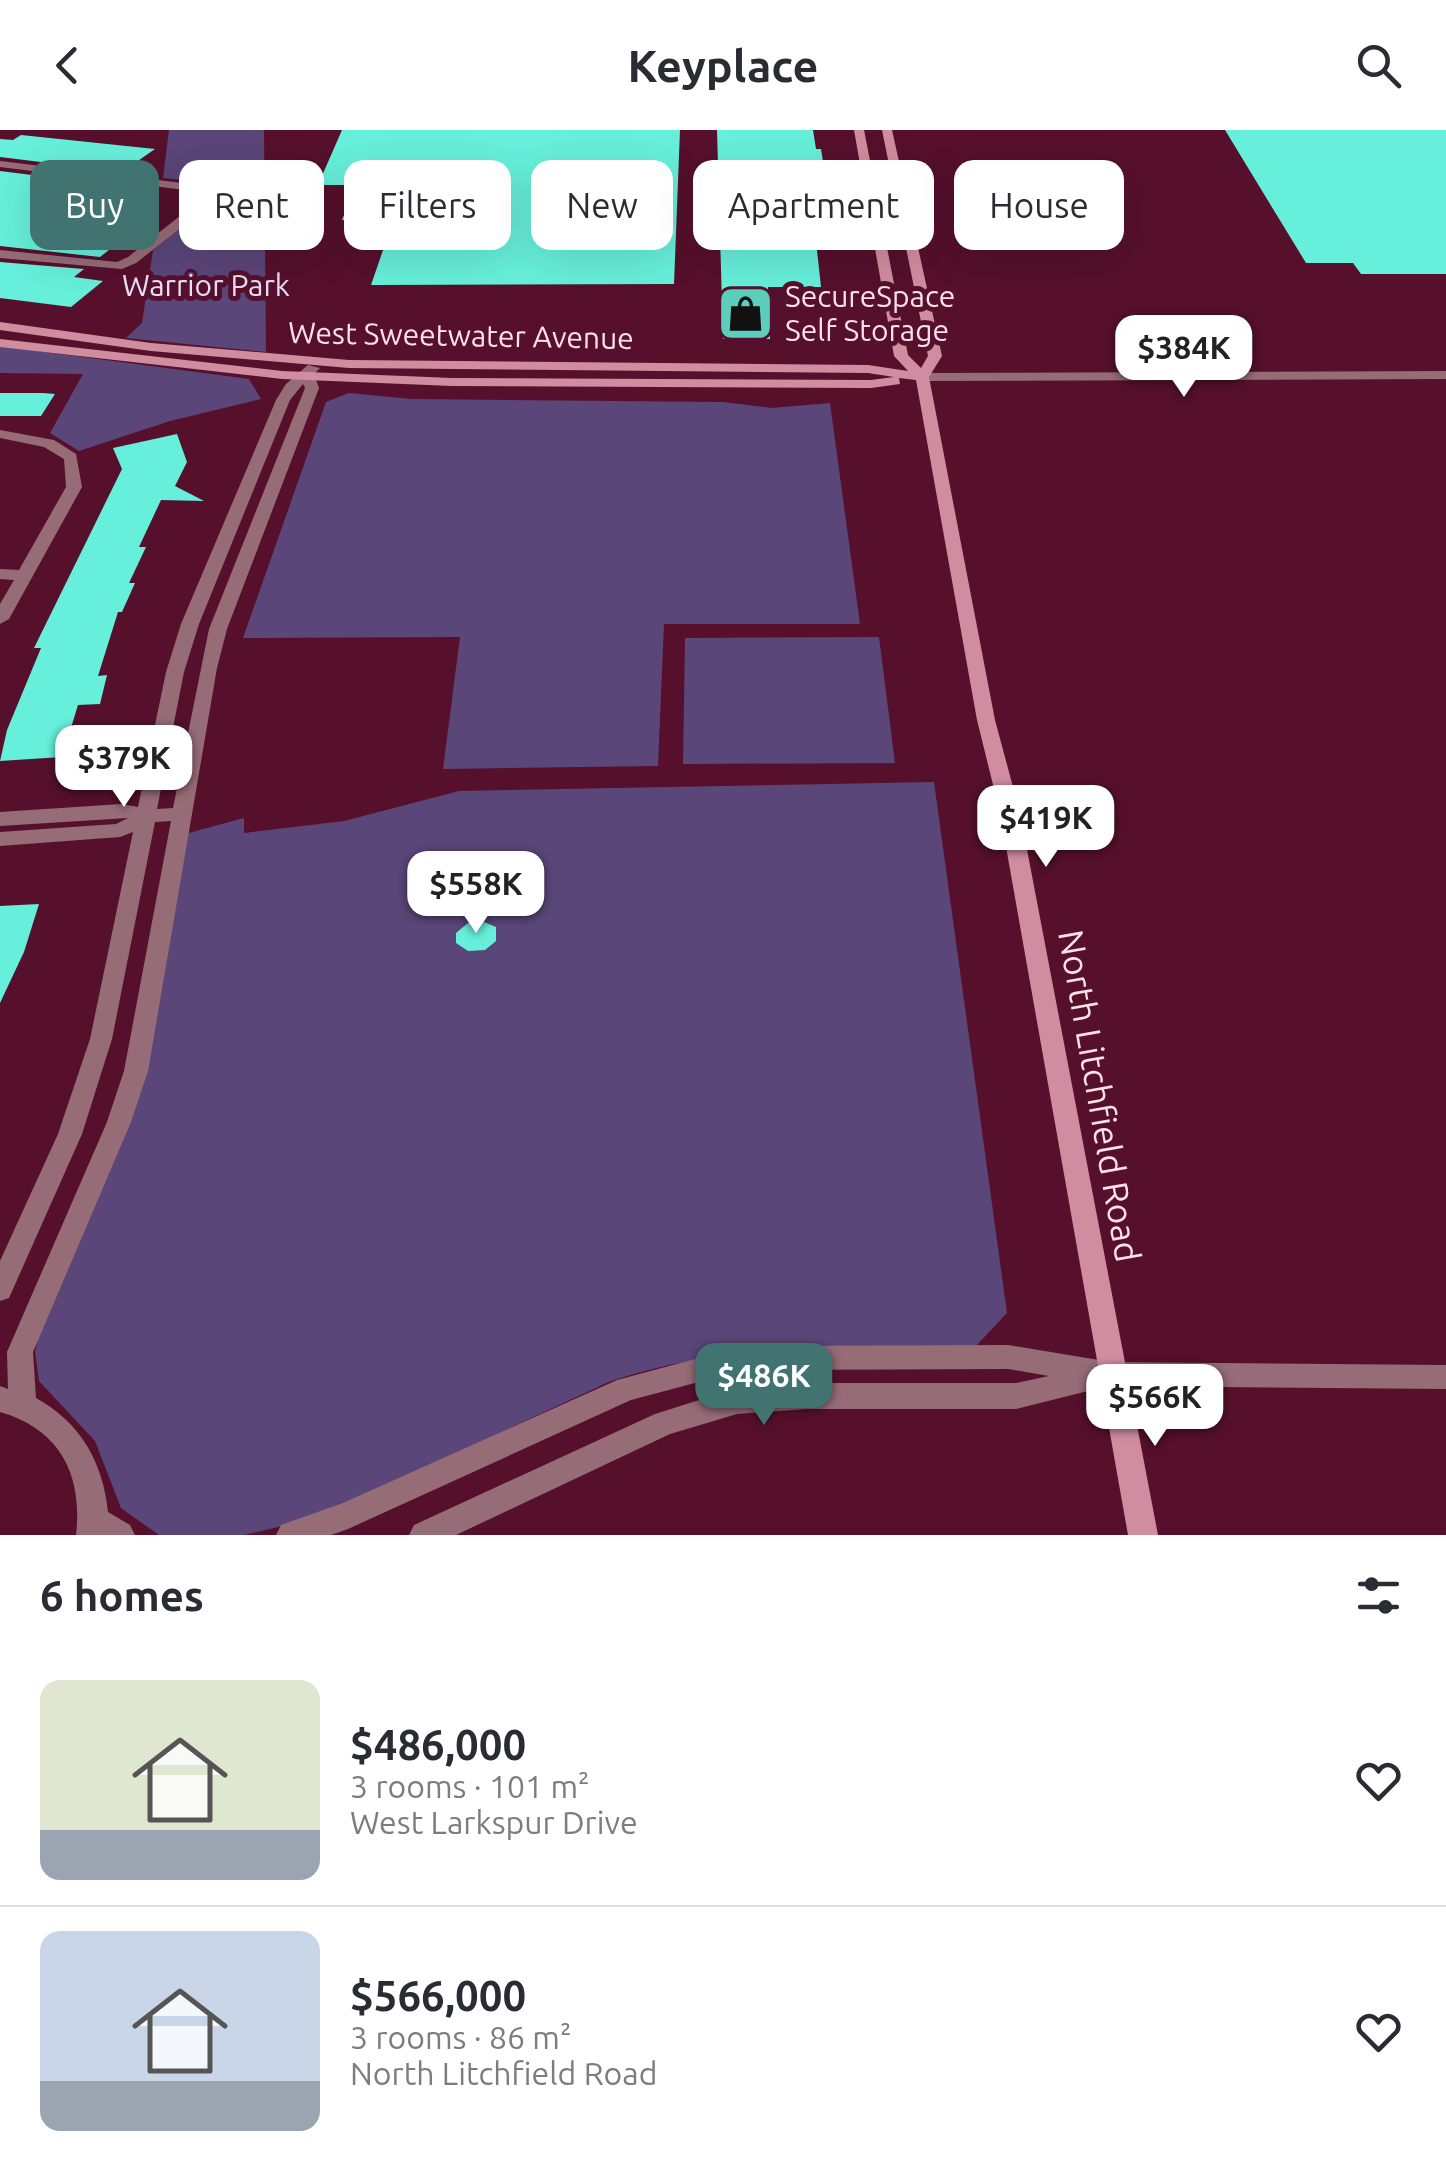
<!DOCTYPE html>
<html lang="en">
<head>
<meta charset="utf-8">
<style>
  :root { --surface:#fff; --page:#f7f7f7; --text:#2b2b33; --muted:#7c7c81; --line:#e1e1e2; --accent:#417471 }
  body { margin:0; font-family:Ubuntu,sans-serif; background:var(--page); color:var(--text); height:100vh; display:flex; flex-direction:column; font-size:38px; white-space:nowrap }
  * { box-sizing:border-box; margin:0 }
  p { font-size:32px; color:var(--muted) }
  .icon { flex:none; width:55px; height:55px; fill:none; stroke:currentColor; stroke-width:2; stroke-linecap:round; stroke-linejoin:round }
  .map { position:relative; height:1405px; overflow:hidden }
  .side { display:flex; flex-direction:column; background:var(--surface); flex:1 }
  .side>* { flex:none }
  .hud { position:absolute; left:30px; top:30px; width:1388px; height:90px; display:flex; gap:20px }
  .price { position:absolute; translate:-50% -85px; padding:0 22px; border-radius:20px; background:#fff; color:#222; font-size:32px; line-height:65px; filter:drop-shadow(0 2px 5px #0008) }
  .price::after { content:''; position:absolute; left:50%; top:60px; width:30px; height:22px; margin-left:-15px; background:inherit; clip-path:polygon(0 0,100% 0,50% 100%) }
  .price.active { background:var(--accent); color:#fff }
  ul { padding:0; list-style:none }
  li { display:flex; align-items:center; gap:30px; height:250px; padding:0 40px }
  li+li { border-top:2px solid var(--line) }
  li span { display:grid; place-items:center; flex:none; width:280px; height:200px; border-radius:20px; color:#555 }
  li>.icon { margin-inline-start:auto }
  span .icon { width:120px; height:120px; fill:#fffc; stroke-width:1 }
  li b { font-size:42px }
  h2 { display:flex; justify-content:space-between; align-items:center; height:120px; padding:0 40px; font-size:42px }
  .pill { padding:0 35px; border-radius:20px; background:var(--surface); box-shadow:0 10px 40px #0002; font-size:35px; line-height:90px }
  .pill.active { background:var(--accent); color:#fff }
  header { display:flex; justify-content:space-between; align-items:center; height:130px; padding:0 40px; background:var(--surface); font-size:45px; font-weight:700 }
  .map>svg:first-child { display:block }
  .green { fill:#5a4679 }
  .building { fill:#66efda }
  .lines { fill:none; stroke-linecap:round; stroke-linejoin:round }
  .street { fill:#966c77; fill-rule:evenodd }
  .secondary { fill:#d08da0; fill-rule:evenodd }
  .labels { text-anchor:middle; stroke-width:10; stroke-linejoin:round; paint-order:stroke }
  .far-park-label { font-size:30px; fill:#e6dff5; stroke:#56102c }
  .far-poi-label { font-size:30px; fill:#fde1e8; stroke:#56102c; text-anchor:start }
  .far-street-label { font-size:30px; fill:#fde1e8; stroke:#56102c }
  .street-label { font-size:35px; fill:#fde1e8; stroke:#56102c }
</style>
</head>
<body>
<header><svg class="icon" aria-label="back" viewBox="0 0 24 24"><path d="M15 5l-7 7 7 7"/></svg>Keyplace<svg class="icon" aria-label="search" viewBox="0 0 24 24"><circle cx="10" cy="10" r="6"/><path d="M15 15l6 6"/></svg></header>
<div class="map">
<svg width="1446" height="1405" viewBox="0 0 1446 1405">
  <rect width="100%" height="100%" fill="#56102c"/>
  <path class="green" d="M 169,0 L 264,0 L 266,222 L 126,208 L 142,193 L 153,120 L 220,67 L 222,61 L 204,52 L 163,48 Z
    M 0,216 L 249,249 L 261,269 L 170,291 L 79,321 L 50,303 L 83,244 L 0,243 Z
    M 349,263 L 412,269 L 723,272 L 772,278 L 830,273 L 860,494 L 664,494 L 658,636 L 443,639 L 460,507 L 243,508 L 326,272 Z
    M 879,507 L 895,633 L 683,634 L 685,508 Z
    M 934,652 L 1007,1183 L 975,1217 C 847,1218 736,1210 611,1251 L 316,1388 L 244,1405 L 159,1405 L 121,1378 L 95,1311 L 39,1251 L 35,1222 L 43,1186 L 112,1025 L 185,704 L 244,688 L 244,703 L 344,691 L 459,661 Z"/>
  <path class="building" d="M 342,0 L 680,0 L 674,154 L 371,155 L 393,91 L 342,90 L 356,55 L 318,55 Z
    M 717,0 L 813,0 L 816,19 L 821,19 L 834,102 L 815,102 L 821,157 L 768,157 L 770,209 L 723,209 Z
    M 1225,0 L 1446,0 L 1446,144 L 1361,144 L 1353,133 L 1306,133 Z
    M 21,5 L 155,19 L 122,42 L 0,27 L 0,9 L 13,10 Z
    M 0,41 L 104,54 L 98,58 L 150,63 L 102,97 L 133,101 L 100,127 L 0,116 Z
    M 0,132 L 84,139 L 74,147 L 103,151 L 71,177 L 0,168 Z
    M 0,263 L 43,263 L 55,264 L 41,286 L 0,286 Z
    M 177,304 L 187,332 L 175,356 L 204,371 L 161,370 L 139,417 L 146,417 L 129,453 L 135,453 L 122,482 L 118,482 L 98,546 L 107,545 L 100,574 L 78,575 L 62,627 L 0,631 L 7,600 L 41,518 L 34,518 L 122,339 L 113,318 Z
    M 39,774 L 24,822 L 0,873 L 0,776 Z
    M 484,792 L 496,797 L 496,811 L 485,820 L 468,821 L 456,813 L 456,803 L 468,793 Z"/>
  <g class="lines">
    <path class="street" d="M 0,31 L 216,57 L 222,60 L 218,69 L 136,133 L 122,139 L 0,128 L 0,120 L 117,132 L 128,127 L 209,63 L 0,37 Z
      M 308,235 L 320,238 L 314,244 L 319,258 L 227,499 L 217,538 L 148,941 L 131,992 L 33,1222 L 36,1268 C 80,1292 103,1332 108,1382 L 130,1395 L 135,1405 L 76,1405 C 83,1345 60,1299 0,1282 L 0,1256 L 8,1259 L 7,1222 L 107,992 L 124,941 L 171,691 L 155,692 L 112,909 L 82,1004 L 9,1168 L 0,1171 L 0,1131 L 58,1004 L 90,909 L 133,702 L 120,707 L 0,716 L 0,702 L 116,694 L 128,688 L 0,696 L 0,682 L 121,674 L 138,677 L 166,542 L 181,494 L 276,270 L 286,254 ZM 303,254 L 305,258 L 209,499 L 173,678 L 157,679 L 184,542 L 199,494 L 290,270 Z
      M 1446,241 L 1446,249 L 922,251 L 915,247 L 922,243 Z
      M 0,300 L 54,310 L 76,324 L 82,357 L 9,489 L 0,494 L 0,474 L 14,450 L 0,449 L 0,439 L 19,440 L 66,357 L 64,329 L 44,317 L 0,308 Z
      M 1008,1215 L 1111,1232 L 1446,1235 L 1446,1259 L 1108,1256 L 1016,1279 L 807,1279 L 737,1284 L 670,1304 L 456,1405 L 409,1405 L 414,1395 L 655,1284 L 737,1258 L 807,1253 L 1016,1253 L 1049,1246 L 1008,1239 L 768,1240 L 725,1245 L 631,1270 L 348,1399 L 331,1405 L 276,1405 L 281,1395 L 343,1373 L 617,1250 L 725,1221 L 768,1216 Z"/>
    <path class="secondary" d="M 854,0 L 864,0 L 908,225 L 921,238 L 928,226 L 882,0 L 892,0 L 942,226 L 929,247 L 995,590 L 1020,683 L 1158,1405 L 1128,1405 L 1000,683 L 977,590 L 916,250 L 899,248 L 900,254 L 871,258 L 452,256 L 282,249 L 0,217 L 0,209 L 282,241 L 452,248 L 871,250 L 894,247 L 868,243 L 349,238 L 151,221 L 0,200 L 0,192 L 151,213 L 349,230 L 868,235 L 908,241 L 894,226 Z"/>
  </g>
  <defs>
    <symbol id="shop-square" viewBox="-11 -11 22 22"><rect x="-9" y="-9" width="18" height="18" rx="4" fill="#5bcebc" stroke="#56102c"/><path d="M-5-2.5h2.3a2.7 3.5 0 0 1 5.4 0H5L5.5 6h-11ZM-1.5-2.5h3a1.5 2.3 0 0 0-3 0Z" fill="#111"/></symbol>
  </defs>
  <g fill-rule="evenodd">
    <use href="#shop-square" x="714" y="152" width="63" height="63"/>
  </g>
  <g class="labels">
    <g class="far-park-label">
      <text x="206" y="166">Warrior Park</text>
    </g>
    <g class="far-poi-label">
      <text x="785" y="177">SecureSpace<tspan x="785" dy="34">Self Storage</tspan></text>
    </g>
    <g class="far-street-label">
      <text transform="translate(461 206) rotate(1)" y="10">West Sweetwater Avenue</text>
    </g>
    <g class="street-label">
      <text transform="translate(1099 966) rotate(80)" y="12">North Litchfield Road</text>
    </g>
  </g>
</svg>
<b class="price" style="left:1184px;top:270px">$384K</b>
<b class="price" style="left:124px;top:680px">$379K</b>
<b class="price" style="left:1046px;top:740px">$419K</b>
<b class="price" style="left:476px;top:806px">$558K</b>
<b class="price active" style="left:764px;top:1298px">$486K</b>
<b class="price" style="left:1155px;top:1319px">$566K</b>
<div class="hud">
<a class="pill active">Buy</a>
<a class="pill">Rent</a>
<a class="pill">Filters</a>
<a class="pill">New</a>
<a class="pill">Apartment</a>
<a class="pill">House</a>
</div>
</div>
<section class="side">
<h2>6 homes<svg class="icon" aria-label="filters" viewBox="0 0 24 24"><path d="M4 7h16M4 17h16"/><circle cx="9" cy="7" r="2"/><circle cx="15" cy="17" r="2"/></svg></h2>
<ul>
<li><span style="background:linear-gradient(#dfe7d0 75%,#9aa5b1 0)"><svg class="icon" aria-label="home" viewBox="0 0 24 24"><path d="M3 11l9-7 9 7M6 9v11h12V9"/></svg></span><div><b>$486,000</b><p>3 rooms · 101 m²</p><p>West Larkspur Drive</p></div><svg class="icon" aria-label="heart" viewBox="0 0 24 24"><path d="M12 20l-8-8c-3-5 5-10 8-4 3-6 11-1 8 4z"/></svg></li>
<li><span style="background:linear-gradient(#c9d6e8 75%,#9aa5b1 0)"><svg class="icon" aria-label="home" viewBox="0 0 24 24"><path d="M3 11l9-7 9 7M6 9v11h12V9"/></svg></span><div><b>$566,000</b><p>3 rooms · 86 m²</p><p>North Litchfield Road</p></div><svg class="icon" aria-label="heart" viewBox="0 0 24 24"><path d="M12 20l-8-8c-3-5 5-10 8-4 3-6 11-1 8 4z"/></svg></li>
</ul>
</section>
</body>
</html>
